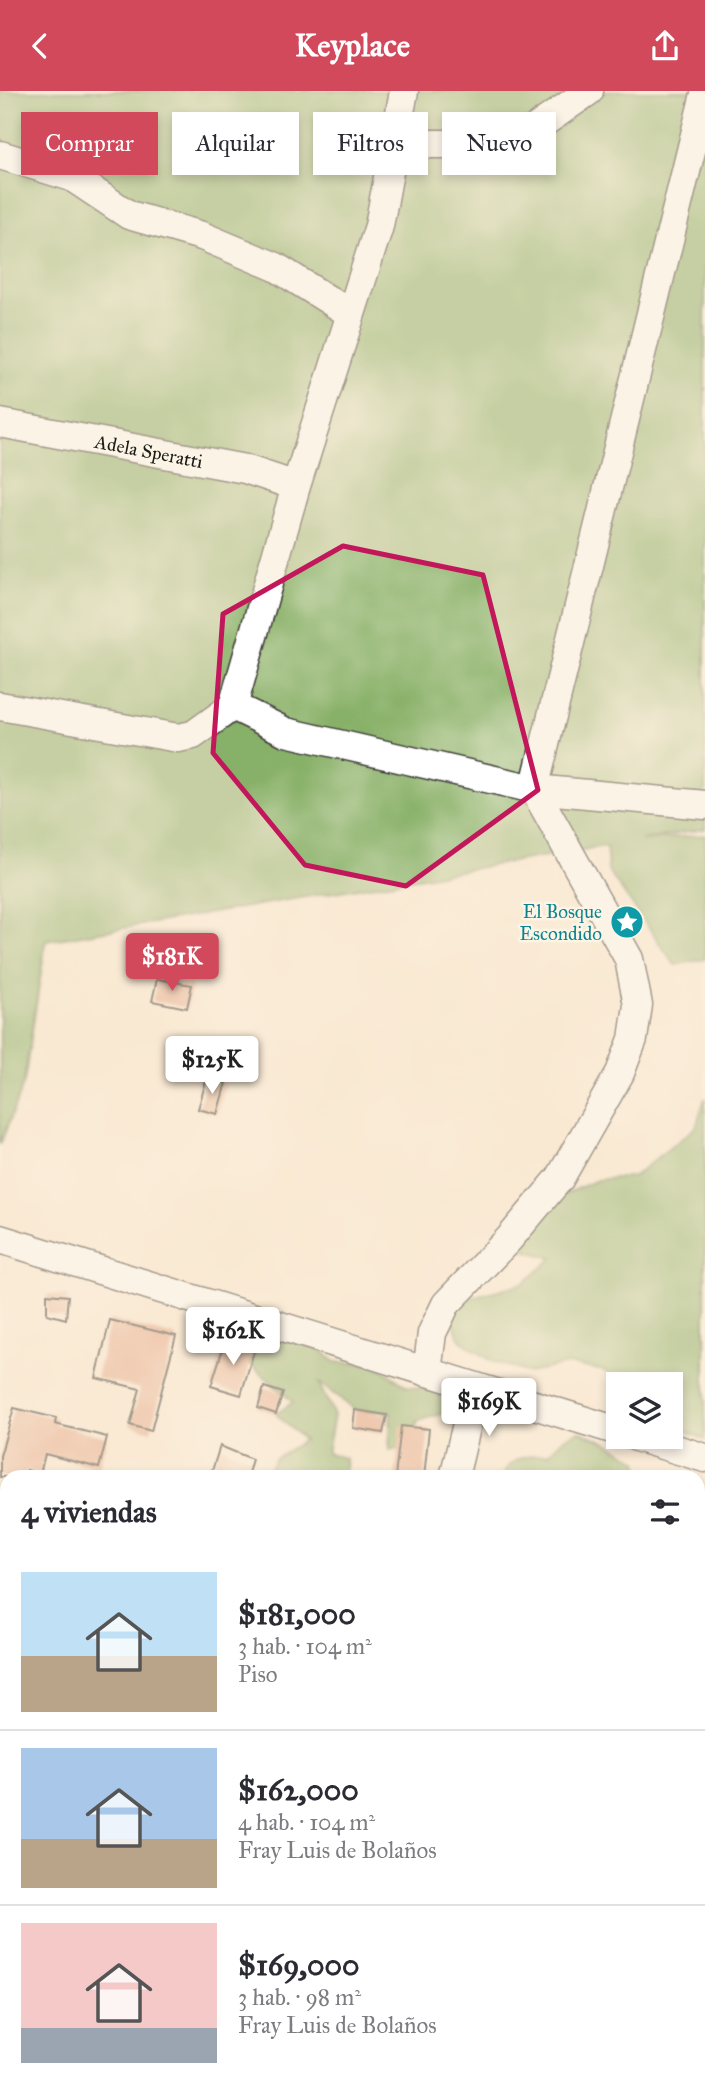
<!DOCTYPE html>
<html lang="es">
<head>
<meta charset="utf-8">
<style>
  :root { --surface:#fff; --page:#f2f2f3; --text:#2b2b33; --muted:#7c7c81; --line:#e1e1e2; --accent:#d1495b }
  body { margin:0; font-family:"IM FELL Great Primer",serif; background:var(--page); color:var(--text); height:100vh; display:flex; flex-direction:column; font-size:26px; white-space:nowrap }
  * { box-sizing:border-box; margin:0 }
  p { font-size:23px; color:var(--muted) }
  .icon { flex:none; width:38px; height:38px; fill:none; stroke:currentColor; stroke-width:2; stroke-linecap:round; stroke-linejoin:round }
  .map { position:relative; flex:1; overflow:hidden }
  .drawer { position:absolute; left:0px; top:1379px; width:705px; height:625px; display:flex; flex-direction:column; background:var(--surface); border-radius:21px 21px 0 0; box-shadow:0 4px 10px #0003 }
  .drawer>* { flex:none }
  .guide { position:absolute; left:21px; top:21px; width:663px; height:63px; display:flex; gap:14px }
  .fabs { position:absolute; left:606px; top:1281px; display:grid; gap:14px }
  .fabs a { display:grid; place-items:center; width:77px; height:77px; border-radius:0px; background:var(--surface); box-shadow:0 4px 10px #0003; font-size:35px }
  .price { position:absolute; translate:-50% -60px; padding:0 16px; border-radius:7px; background:#fff; color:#222; font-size:23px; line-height:46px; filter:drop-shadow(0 2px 4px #0008) }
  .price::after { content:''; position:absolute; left:50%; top:42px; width:21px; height:16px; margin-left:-10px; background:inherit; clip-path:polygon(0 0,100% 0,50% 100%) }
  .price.current { background:var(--accent); color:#fff }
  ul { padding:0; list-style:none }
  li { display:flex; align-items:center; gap:21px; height:175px; padding:0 21px }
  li+li { border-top:2px solid var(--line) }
  li span { display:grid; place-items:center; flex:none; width:196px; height:140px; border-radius:0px; color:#555 }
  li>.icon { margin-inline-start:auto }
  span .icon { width:84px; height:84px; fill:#fffc; stroke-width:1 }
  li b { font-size:30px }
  h2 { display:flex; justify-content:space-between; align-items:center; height:84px; padding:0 21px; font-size:30px }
  .pill { padding:0 24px; border-radius:0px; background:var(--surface); box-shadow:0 4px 10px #0003; font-size:24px; line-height:63px }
  .pill.current { background:var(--accent); color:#fff }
  header { display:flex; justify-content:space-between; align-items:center; height:91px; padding:0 21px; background:var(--accent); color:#fff; font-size:32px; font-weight:700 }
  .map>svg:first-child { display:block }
  .forest { fill:#87b067; stroke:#526642; stroke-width:2 }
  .building { fill:#e2a182 }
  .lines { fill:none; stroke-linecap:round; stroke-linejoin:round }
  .minor-casing { stroke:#3d3b37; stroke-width:31 }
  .minor { stroke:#fff; stroke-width:28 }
  .marked { fill:none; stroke:#c2185b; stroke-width:5; stroke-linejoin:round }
  .labels { text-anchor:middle; stroke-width:5; stroke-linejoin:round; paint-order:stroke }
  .street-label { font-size:19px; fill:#1c1c1c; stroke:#fcf5e5 }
  .culture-label { font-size:19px; fill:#0d838f; stroke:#fcf5e5; text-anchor:end }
</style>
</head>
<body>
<header><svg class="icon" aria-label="back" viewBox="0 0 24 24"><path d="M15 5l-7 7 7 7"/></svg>Keyplace<svg class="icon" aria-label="share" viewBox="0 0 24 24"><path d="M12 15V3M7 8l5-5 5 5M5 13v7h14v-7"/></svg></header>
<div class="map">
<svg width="705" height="2003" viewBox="0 0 705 2003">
  <rect width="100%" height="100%" fill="#fcf5e5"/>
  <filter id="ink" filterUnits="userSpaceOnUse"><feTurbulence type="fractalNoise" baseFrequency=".0143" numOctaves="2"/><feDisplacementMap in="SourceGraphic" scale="14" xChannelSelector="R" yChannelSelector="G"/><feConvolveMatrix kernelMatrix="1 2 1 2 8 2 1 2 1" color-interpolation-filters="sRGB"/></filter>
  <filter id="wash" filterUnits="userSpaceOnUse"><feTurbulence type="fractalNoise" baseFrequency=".00686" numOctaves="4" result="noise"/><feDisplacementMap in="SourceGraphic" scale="28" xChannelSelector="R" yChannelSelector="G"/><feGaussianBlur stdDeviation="1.57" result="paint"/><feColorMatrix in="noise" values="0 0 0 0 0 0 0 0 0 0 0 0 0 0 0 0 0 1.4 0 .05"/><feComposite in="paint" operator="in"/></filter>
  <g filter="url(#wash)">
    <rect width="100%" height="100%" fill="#f9e9d3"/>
    <path class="forest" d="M 0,0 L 705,0 L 705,738 L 641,749 L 705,744 L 705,868 L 675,874 L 608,780 L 606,755 L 46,850 L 24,991 L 0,1054 Z
      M 705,1007 L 705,1349 L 670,1332 L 670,1293 L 618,1293 L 618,1297 L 605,1280 L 567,1273 L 529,1282 L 492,1270 L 460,1249 L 446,1213 L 524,1192 L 553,1167 L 513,1156 L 534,1117 L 597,1089 L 634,1085 L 696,1036 Z
      M 264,1244 L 305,1245 L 335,1271 L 375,1273 L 406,1295 L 445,1302 L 455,1319 L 418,1330 L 409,1357 L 389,1359 L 391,1321 L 355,1319 L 318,1291 L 334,1324 L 327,1362 L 345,1367 L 346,1386 L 283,1386 L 268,1380 L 275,1368 L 304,1349 L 276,1323 L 293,1311 L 250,1273 Z
      M 579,1340 L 610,1353 L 638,1370 L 642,1386 L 503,1386 C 508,1365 530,1364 548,1363 L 563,1348 Z
      M 698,1558 L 705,1560 L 705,1828 L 700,1834 Z
      M 120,1997 L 341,1997 L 341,2001 L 119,2003 Z
      M 513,1997 L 682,1997 L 690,2003 L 512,2003 Z"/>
    <g id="blocks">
      <path class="building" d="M 157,888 L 192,894 L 187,917 L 152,910 Z
        M 207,987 L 226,992 L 217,1023 L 198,1018 Z
        M 47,1203 L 68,1205 L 66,1228 L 47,1223 Z
        M 110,1229 L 176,1245 L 151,1340 L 130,1334 L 140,1298 L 96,1287 Z
        M 226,1248 L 255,1257 L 241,1304 L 211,1295 Z
        M 264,1296 L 283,1302 L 276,1323 L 258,1317 Z
        M 14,1317 L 56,1327 L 55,1333 L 107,1346 L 99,1377 L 45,1363 L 40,1383 L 27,1379 L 26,1386 L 0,1386 L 0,1365 Z
        M 355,1319 L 387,1324 L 383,1342 L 353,1337 Z
        M 401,1335 L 429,1338 L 424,1386 L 395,1386 Z
        M 220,1355 L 252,1368 L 247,1386 L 210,1386 Z"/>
    </g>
  </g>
  <g filter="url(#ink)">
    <use href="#blocks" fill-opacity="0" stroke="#3d3b37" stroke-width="2"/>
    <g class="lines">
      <defs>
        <path id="minor" d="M 394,53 L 499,53 L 533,39 L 589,0
          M 0,64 L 72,86 L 129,124 L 202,145 L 276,176 L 351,223
          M 0,332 L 245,378 L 296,395
          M 0,615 L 178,647 L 193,644 L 233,615 L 286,641 L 534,698 L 705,714
          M 233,615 L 296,395 L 379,135 L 404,0
          M 0,1148 L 618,1340
          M 427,1281 L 432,1242 L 446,1213 L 509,1148 L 560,1087 L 620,982 L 633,948 L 638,914 L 629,868 L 534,698 L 705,3
          M 636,1346 L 705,1367
          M 454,1386 L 476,1296
          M 0,1783 L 7,1785
          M 698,1996 L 705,1999
          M 324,2003 L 326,1997"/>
      </defs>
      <use href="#minor" class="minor-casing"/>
      <use href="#minor" class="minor"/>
    </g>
  </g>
  <path d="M0 0H705V2003H0ZM 343,455 L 483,484 L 538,699 L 406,795 L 305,774 L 213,662 L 223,523 Z" fill="#f9e9d3" fill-opacity=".55" fill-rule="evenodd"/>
  <path class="marked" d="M 343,455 L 483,484 L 538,699 L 406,795 L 305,774 L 213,662 L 223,523 Z"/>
  <defs>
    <symbol id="sight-disc" viewBox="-11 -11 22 22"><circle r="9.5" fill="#0f9aa8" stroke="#fcf5e5"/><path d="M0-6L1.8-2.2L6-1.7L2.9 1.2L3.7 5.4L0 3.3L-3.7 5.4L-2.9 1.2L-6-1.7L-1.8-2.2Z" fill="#fff"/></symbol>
  </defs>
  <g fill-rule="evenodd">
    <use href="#sight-disc" x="608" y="812" width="38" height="38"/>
  </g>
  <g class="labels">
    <g class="street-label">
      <text transform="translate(149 360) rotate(11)" y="7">Adela Speratti</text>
    </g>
    <g class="culture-label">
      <text x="602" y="827">El Bosque<tspan x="602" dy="22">Escondido</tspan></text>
    </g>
  </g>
</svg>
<div class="fabs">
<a><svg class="icon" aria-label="layers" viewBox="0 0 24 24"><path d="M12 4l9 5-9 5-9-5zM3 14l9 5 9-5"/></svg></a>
</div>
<b class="price current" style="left:172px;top:902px">$181K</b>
<b class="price" style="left:212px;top:1005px">$125K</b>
<b class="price" style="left:233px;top:1276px">$162K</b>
<b class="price" style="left:489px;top:1347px">$169K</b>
<div class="guide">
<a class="pill current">Comprar</a>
<a class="pill">Alquilar</a>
<a class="pill">Filtros</a>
<a class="pill">Nuevo</a>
</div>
<section class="drawer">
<h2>4 viviendas<svg class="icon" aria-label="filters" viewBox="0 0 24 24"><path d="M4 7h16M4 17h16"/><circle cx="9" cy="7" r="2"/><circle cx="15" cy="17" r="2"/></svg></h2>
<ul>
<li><span style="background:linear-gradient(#bfe0f5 60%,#b9a48a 0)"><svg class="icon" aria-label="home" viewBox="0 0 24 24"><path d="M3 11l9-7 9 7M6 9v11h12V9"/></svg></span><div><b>$181,000</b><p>3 hab. · 104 m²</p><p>Piso</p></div></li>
<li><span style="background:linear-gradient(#a9c7e8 65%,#b9a48a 0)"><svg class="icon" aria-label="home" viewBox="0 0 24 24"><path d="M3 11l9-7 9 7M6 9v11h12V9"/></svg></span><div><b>$162,000</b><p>4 hab. · 104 m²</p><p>Fray Luis de Bolaños</p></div></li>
<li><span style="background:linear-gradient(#f6c9c9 75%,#9aa5b1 0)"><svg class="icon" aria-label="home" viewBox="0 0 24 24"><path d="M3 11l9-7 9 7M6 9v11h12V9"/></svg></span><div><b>$169,000</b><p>3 hab. · 98 m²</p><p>Fray Luis de Bolaños</p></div></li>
</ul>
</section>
</div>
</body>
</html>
